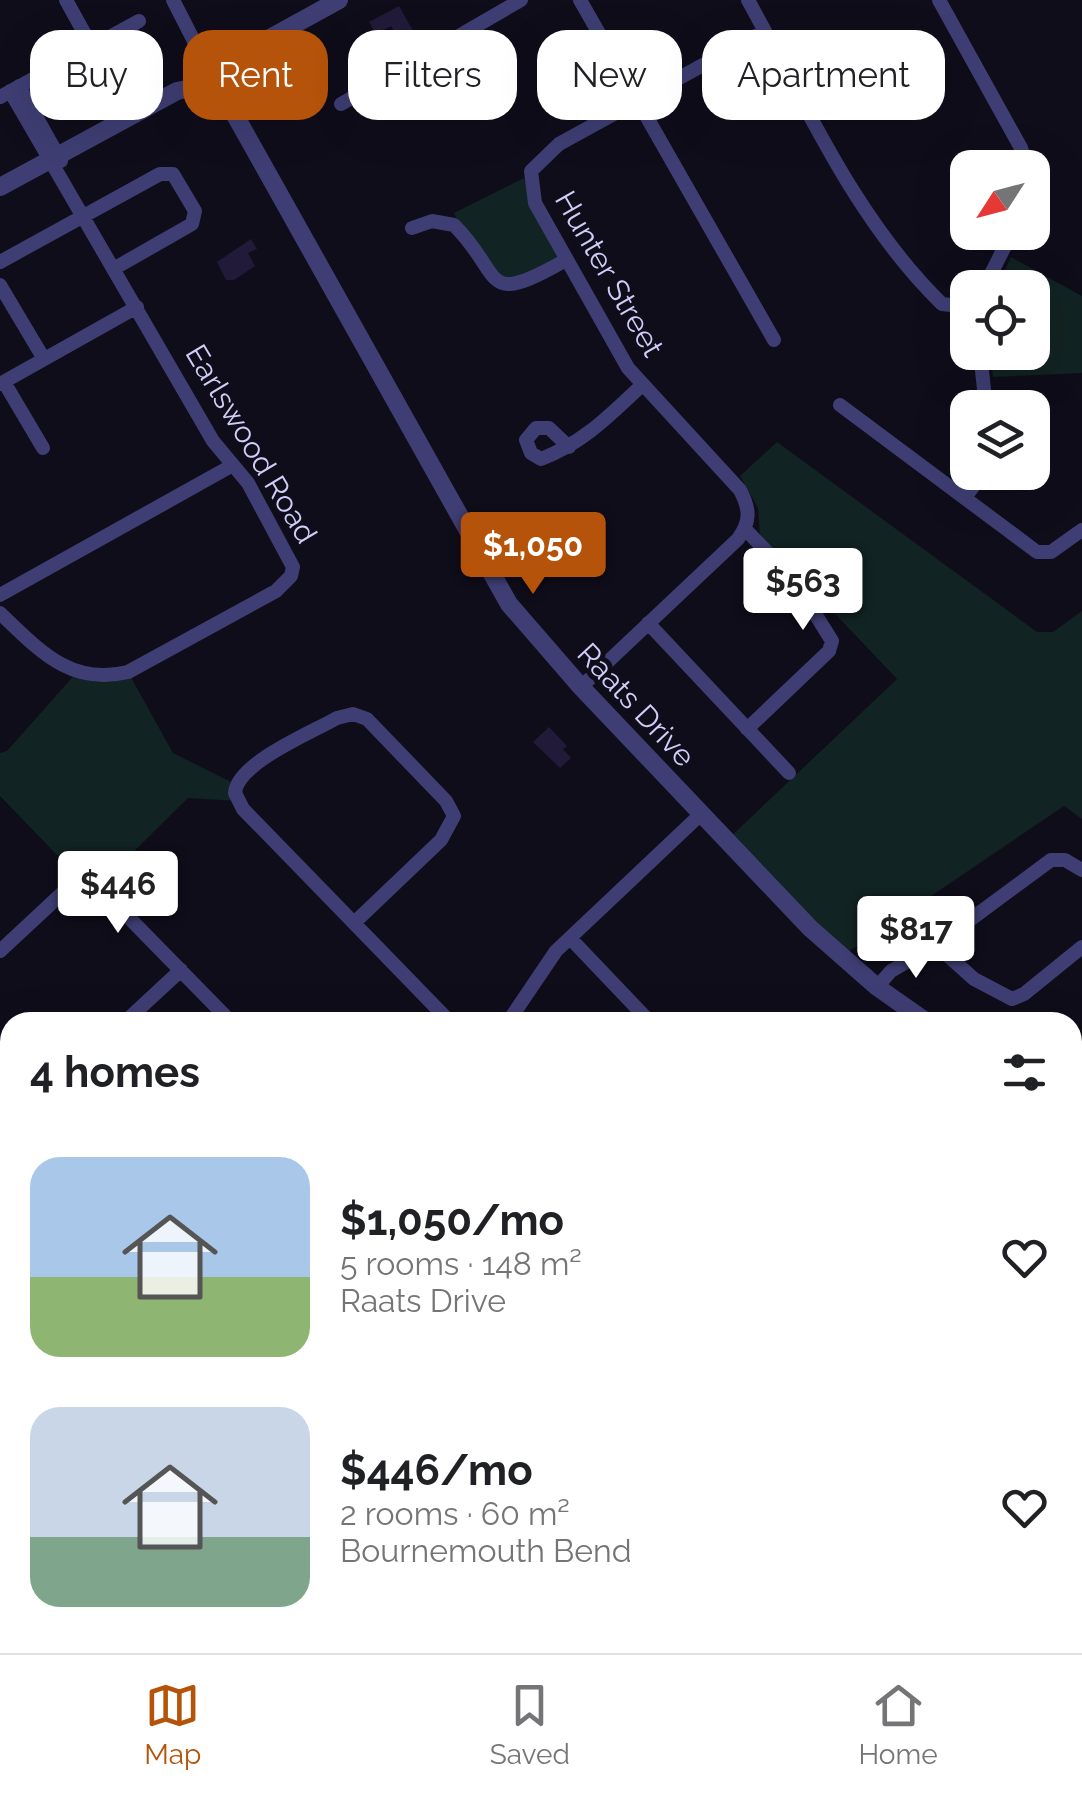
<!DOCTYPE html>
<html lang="en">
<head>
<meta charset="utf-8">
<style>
  :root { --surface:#fff; --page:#f2f2f2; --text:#202124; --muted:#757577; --line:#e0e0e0; --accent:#b45309 }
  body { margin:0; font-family:Raleway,sans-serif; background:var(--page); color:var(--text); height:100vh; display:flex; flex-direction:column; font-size:38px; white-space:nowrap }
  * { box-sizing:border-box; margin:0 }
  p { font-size:32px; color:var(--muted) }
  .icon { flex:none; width:55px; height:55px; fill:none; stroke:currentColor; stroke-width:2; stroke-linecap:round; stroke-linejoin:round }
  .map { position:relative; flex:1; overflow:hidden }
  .sheet { position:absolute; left:0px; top:1012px; width:1082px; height:642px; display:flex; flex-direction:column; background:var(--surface); border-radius:30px 30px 0 0; box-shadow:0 10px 40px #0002 }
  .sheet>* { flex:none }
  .banner { position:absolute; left:30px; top:30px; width:1022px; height:90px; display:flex; gap:20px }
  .needle { width:65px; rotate:234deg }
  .fabs { position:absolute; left:950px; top:150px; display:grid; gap:20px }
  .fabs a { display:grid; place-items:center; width:100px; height:100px; border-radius:20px; background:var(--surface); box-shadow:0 10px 40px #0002; font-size:50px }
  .price { position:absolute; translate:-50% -85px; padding:0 22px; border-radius:10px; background:#fff; color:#222; font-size:32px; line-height:65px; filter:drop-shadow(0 2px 5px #0008) }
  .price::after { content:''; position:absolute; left:50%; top:60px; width:30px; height:22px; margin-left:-15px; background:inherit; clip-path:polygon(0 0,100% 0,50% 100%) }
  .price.current { background:var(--accent); color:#fff }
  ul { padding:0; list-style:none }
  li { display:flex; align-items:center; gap:30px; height:250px; padding:0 30px }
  li span { display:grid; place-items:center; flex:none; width:280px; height:200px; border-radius:30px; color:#555 }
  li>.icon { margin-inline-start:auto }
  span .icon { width:120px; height:120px; fill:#fffc; stroke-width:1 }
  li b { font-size:42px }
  h2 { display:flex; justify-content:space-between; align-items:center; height:120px; padding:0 30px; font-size:42px }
  .pill { padding:0 35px; border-radius:30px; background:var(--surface); box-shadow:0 10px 40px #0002; font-size:35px; line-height:90px }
  .pill.current { background:var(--accent); color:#fff }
  .tab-bar { display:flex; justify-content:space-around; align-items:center; height:140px; border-top:2px solid var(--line); background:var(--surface); font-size:28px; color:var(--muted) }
  .tab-bar a { display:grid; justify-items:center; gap:5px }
  .tab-bar .current { color:var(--accent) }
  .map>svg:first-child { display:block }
  .green { fill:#112322 }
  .building { fill:#211b39 }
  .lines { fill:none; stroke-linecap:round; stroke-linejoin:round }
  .minor { stroke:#3f3e74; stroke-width:14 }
  .tertiary { stroke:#3f3e74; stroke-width:18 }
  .labels { text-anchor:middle; stroke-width:10; stroke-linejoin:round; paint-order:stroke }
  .street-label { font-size:30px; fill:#d1cdf9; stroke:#0f0d1a }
</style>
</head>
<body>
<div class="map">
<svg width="1082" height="1653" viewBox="0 0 1082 1653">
  <rect width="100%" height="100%" fill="#0f0d1a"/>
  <path class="green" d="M 524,178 L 533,204 L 565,258 L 521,281 L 485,273 L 454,213 Z
    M 1011,257 L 1082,296 L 1082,373 L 993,377 L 990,353 L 1032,352 L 1032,288 L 997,287 Z
    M 777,442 L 1037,632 L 1053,632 L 1082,611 L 1082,819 L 1064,806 L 841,957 L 728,839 L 897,679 L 760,535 L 758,508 L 740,476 Z
    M 77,672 L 128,672 L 173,753 L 235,784 L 237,801 L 188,798 L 99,886 L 82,881 L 0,796 L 0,753 L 7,751 Z
    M 0,1250 L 10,1260 L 10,1403 L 0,1393 Z
    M 121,1645 L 291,1645 L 299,1653 L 130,1653 Z"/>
  <path class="building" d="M 399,6 L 417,38 L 402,46 L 391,26 L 376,34 L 369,22 Z
    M 297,60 L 304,73 L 284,84 L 293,99 L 279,106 L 275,98 L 267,103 L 256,82 Z
    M 251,239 L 257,249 L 248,253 L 255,266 L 234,280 L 226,280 L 217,262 Z
    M 549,727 L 567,746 L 563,749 L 571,758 L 560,768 L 533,742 Z
    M 1072,1608 L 1082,1614 L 1082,1647 L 1075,1642 L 1067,1653 L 1036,1653 L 1042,1645 L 1072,1645 Z"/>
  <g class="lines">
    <path class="minor" d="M 66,0 L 92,47
      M 173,0 L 197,47 L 209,58
      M 580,0 L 774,340
      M 748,0 C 806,105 855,219 942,304 L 968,307
      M 939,0 L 1021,148 L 1027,168
      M 19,86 L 61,161
      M 0,97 L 139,21
      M 341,104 L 521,0
      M 412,228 L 432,221 L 454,225 C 505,276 480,309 566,260
      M 0,262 L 160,174 L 173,174 L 195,211 L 192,224 L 115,268
      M 0,285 L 44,359
      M 984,288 L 1012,232
      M 980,352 L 986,408
      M 4,382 L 43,448
      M 0,384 L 137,307
      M 840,405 L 1037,552 L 1051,552 L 1082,530
      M 569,447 L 549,428 L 536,428 L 526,440 L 531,453 L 541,459 C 583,443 609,416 641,386
      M 966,496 L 984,472
      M 745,529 L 794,580 L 832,641 L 829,651 L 747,729
      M 0,595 L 233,465
      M 0,613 C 39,650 70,686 128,672 L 276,591 L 291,576 L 293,567 L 248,483 L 213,441 L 10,91
      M 648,623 L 789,773
      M 581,687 L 738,539 C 751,521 750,509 740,490 L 628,368 L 535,203 L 531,171 L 559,144 L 765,31
      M 354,923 L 441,840 L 454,816 L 446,801 L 367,719 L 353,714 L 337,718 C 311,733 237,763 235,793 L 243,809 L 450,1022
      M 570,938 L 650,1022
      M 936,945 L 974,979 L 1012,999 L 1024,994 L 1082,947
      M 0,951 L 71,885 L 82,881 L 96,884 L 231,1022
      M 877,987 L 891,971 L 936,945 L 1051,860 L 1065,860 L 1082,870
      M 125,1022 L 181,970
      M 508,1022 L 556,951 L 701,814
      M 0,1145 L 10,1132
      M 0,1165 L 10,1178
      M 1072,1369 L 1082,1367
      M 0,1393 L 10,1403
      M 1072,1567 L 1082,1560
      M 399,1645 L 407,1653
      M 104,1653 L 115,1649 L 130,1653
      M 448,1653 L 451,1645
      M 638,1653 L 646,1645
      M 834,1653 L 839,1645
      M 1011,1653 L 1015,1645"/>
    <path class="tertiary" d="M 222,79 L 230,106 L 509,604 L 581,687 L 810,928 L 877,987 L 927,1022
      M 211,89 L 195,80 L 199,61 L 228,61 L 339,0
      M 0,187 L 177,91 L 201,86
      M 1072,1127 L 1082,1133"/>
  </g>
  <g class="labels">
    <g class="street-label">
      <text transform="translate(609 274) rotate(60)" y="10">Hunter Street</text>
      <text transform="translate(251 444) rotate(59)" y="10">Earlswood Road</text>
      <text transform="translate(636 705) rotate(47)" y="10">Raats Drive</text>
    </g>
  </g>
</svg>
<div class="fabs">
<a><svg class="needle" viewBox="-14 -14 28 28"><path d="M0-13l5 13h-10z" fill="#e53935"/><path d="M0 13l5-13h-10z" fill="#757577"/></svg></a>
<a><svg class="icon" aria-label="locate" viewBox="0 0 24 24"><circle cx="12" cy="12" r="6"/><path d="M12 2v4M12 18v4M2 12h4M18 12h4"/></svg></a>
<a><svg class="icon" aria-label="layers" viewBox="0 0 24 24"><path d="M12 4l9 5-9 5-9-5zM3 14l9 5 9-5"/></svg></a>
</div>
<b class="price current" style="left:533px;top:597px">$1,050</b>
<b class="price" style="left:803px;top:633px">$563</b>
<b class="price" style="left:118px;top:936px">$446</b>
<b class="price" style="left:916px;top:981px">$817</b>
<div class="banner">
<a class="pill">Buy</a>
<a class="pill current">Rent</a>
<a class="pill">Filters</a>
<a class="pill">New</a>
<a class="pill">Apartment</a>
</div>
<section class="sheet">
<h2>4 homes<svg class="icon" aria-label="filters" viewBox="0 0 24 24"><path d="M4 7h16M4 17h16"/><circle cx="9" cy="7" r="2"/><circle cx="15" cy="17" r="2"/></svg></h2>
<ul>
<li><span style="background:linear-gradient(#a9c7e8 60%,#8fb573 0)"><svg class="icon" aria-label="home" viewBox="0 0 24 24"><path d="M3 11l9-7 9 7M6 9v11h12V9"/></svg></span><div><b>$1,050/mo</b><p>5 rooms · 148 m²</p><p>Raats Drive</p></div><svg class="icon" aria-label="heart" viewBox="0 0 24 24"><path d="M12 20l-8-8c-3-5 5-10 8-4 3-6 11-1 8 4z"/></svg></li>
<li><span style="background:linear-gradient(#c9d6e8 65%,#7fa58c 0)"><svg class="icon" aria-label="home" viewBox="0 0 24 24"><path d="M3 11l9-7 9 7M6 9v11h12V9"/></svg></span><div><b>$446/mo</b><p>2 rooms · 60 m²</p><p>Bournemouth Bend</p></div><svg class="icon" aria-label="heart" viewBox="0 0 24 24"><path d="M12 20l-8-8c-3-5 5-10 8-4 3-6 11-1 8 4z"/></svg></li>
</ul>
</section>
</div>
<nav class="tab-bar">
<a class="current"><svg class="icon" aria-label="map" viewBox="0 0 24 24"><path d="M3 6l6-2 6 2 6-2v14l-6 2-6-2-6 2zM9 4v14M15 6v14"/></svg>Map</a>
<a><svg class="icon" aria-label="saved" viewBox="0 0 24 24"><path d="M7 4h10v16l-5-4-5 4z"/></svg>Saved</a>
<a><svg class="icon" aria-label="home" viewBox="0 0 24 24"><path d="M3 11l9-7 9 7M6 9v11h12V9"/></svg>Home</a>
</nav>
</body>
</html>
